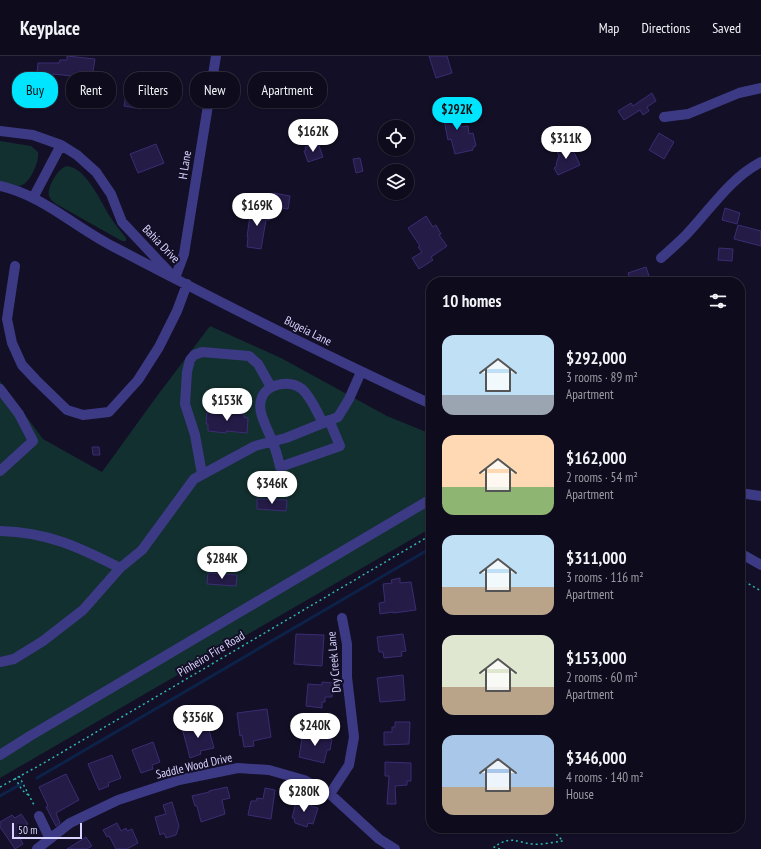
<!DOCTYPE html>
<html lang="en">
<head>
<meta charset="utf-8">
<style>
  :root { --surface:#0e0b1c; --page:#171425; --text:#f1f3f6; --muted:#9b9ba3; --line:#2e2b3b; --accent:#00e5ff }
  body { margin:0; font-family:"PT Sans Narrow",sans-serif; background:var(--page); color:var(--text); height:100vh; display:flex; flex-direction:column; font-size:15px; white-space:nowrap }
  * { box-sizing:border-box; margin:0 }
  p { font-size:13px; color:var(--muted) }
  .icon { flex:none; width:22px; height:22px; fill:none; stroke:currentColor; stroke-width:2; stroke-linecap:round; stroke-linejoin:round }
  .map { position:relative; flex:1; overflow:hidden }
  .drawer { position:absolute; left:426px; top:221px; width:319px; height:556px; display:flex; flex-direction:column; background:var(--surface); border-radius:16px; box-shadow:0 1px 3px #0004,0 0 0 1px var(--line) }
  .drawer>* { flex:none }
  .guide { position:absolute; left:12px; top:16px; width:354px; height:36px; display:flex; gap:8px }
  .buttons { position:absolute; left:378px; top:64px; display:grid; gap:8px }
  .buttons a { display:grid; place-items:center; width:36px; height:36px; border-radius:50%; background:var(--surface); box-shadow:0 1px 3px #0004,0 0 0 1px var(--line); font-size:20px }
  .scale { position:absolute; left:12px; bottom:10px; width:70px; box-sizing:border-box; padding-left:4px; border:2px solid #d9d4ff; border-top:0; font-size:11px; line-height:14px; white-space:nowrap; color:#d9d4ff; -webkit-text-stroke:3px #130f26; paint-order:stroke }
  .price { position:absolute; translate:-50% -34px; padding:0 9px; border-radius:14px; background:#fff; color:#222; font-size:13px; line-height:26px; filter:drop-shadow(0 1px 2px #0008) }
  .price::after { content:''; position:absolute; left:50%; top:24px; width:12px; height:9px; margin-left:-6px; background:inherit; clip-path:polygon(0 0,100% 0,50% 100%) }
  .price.selected { background:var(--accent); color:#111 }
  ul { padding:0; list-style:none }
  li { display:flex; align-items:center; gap:12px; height:100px; padding:0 16px }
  li span { display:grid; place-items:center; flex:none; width:112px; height:80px; border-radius:12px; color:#555 }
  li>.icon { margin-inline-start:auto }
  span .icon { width:48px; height:48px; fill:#fffc; stroke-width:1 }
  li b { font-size:17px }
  h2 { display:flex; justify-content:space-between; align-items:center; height:48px; padding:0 16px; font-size:17px }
  .tag { padding:0 14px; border-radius:16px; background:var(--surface); box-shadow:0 1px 3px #0004,0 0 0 1px var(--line); font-size:14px; line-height:36px }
  .tag.selected { background:var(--accent); color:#111 }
  header { display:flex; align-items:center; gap:24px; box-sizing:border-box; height:56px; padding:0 20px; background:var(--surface); border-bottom:1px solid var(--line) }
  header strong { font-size:19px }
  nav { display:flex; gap:22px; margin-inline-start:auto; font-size:14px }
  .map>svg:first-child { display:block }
  .green { fill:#12302f }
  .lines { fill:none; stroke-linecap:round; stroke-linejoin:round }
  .stream { stroke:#0c2248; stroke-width:3 }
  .building { fill:#241b47; stroke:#3b2d73 }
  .path { stroke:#2fb8b0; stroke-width:1.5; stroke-dasharray:2 3; stroke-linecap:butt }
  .minor { stroke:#3d3a85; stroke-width:10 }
  .labels { text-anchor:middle; stroke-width:4; stroke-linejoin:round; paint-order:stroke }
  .street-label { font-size:12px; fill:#d9d4ff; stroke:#130f26 }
</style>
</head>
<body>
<header>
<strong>Keyplace</strong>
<nav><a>Map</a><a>Directions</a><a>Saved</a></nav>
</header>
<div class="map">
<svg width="761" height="793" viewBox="0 0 761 793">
  <rect width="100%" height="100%" fill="#130f26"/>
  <path class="green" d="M 0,85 L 31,90 L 38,96 C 40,105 29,130 19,130 C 13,130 6,127 0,125 Z
    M 67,110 C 87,112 101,147 111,162 C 115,169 121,175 126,182 L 126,185 L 122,185 L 56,148 C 53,146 50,143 49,140 C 47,131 58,112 67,110 Z
    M 210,270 L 281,302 L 387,360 L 431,378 L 431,472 L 0,722 L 0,325 L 43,383 L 102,416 L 157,340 Z"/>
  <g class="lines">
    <path class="stream" d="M 37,722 L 431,492
      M 0,740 L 21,728"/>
  </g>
  <path class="building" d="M 67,0 L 95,3 L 92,22 L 53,18 L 53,20 L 41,19 L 41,17 L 37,16 L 38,7 L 59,7 L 60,4 L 67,4 Z
    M 429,0 L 447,0 L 452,17 L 436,22 Z
    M 129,22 L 155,26 L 153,37 L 152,38 L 146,37 L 145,43 L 143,42 L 141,53 L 124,50 Z
    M 652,37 L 656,45 L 647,51 L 649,55 L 643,59 L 640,54 L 624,64 L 618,55 L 631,47 L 633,50 Z
    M 452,46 L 457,66 L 459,65 L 461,71 L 468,70 L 469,78 L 473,77 L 476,90 L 473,91 L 473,94 L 455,98 L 451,83 L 448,84 L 441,49 Z
    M 659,77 L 674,86 L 664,103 L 649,94 Z
    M 318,87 L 323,101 L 308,106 L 304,95 L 306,94 L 305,91 Z
    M 156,88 L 164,107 L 138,117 L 130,98 Z
    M 570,88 L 580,109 L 558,119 L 554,112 L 556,111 L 557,105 L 559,100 L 557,95 Z
    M 360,102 L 363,115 L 356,117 L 353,103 Z
    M 274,137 L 290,140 L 288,153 L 271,150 Z
    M 251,152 L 271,155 L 270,164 L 266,164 L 261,193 L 247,191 L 248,181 L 247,181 Z
    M 725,152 L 740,157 L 737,168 L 722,164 Z
    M 426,160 L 433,171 L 436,169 L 441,178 L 439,179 L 447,190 L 431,201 L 433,204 L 419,213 L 412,202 L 422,196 L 418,191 L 420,190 L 408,172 Z
    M 738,169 L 761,175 L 761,190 L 734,183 Z
    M 719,192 L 733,193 L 732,205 L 718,204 Z
    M 646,211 L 651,226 L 631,226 L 628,217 Z
    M 222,354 L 244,356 L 244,361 L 248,362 L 247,377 L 226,375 L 226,377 L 208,375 L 208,368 L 206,368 L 207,356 L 222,358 Z
    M 92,391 L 99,391 L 100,399 L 93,399 Z
    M 257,443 L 287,444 L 286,455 L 257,453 Z
    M 208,517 L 237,519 L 236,530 L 207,528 Z
    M 400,522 L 400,527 L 411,526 L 416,554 L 393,557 L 393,556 L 380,558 L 379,547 L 385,546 L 383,528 L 392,527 L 391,524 Z
    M 296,578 L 324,579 L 322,610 L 294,608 Z
    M 403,578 L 406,595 L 401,596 L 402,600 L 384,602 L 383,596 L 379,596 L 377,581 Z
    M 403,619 L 405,644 L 380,646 L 377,622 Z
    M 322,626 L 333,627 L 332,641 L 325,641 L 325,646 L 322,646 L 322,652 L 306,650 L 308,628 L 322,629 Z
    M 267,653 L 271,681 L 253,685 L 254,690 L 244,691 L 242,679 L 240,680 L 237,657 Z
    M 395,666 L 410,666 L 409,688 L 384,689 L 384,676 L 392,676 L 392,671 L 395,671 Z
    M 207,667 L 214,692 L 200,695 L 201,698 L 190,702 L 182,672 L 194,669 L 194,671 Z
    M 303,676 L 332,683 L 330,694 L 327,694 L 324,707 L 299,701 Z
    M 153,686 L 160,706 L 152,709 L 153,713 L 141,717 L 132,694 Z
    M 112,699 L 121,722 L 108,727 L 109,730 L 99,734 L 88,708 Z
    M 385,706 L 411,707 L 411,725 L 407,725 L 407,729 L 395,730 L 396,748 L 387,748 L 389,720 L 385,720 Z
    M 66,718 L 79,744 L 56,757 L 60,767 L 56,770 L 46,751 L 48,750 L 39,731 Z
    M 227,731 L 230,742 L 222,744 L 225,758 L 201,766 L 197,750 L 195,750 L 192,740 L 209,736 L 209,735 Z
    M 265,732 L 275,734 L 271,763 L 248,759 L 251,745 L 256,745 L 257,742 L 263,743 Z
    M 297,742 L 313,746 L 311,750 L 318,752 L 313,768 L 308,767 L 307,771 L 295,767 L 294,762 L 292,762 Z
    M 172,746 L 179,770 L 176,779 L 166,782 L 164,777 L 160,779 L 155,761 L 166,758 L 163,749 Z
    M 21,758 L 28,768 L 26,769 L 29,774 L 19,780 L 23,788 L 15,793 L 0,771 L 0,766 L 12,759 L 15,762 Z
    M 117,767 L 121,775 L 126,772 L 127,775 L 132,773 L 138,787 L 127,793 L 116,793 L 109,780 L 107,781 L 103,774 Z
    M 86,781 L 92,790 L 87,793 L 67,793 Z"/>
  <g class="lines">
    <path class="path" d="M 740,523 L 761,535
      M 19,720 L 35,751
      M 15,722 L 22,734 L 28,739
      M 0,731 L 42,708 L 431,479
      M 500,793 L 494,791 C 512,779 514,786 533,788 C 542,789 554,786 563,785 L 555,777 L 544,772"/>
    <path class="minor" d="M 664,61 L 688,58 L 739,37 L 761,32
      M 0,75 L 33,79 L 61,89 L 77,99 L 96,116 L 111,138 L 122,166 L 169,216
      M 0,130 C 42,139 76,172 114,191 C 219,246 324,299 431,348
      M 33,142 L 61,89
      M 661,202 C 669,195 678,187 686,179 C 710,154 729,123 761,106
      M 15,210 L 7,263 L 12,287 L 22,309 L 36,324 L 67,354 L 83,359 L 109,356 L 138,324 L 159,291 L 177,255 L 187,228
      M 175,222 L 184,198 L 216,0
      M 0,333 L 19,358 L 33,385 L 0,415
      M 323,367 C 317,356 311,341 302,333 C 289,323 265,328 261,344 C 257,356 268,373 272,385 C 276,393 278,402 280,411 L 340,390 L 329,364
      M 202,418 L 195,379 L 185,348 L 187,316 L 190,304 L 194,299 L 202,296 L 249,300 L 258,308 L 271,331
      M 740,437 L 761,440
      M 0,475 C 47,476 79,491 120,512
      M 740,497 L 761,509
      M 0,606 L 14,603 L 43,585 L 83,554 L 120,512 L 142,494 L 194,423 L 255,390 L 286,382 L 338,361 L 349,343 L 361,316
      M 0,699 L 30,680 L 431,443
      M 330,738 L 349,709 L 354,681 L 347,621 L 347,588 L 342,562
      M 39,760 L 50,783
      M 37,793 L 70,767 L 118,744 L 179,724 L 238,712 L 269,714 L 304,724 L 330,738 L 379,783 L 395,793"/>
  </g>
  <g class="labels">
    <g class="street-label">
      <text transform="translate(185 109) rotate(-81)" y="4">H Lane</text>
      <text transform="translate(161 188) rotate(46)" y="4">Bahia Drive</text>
      <text transform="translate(308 275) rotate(27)" y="4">Bugeia Lane</text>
      <text transform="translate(211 598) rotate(-31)" y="4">Pinheiro Fire Road</text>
      <text transform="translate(334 606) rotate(-95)" y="4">Dry Creek Lane</text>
      <text transform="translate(194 710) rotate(-13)" y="4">Saddle Wood Drive</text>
    </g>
  </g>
</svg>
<div class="buttons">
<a><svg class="icon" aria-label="locate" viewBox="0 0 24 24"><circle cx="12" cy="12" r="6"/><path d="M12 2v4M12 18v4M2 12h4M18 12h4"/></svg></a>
<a><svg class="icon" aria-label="layers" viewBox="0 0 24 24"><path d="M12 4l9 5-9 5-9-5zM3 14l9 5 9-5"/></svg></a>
</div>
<div class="scale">50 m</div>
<b class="price selected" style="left:457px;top:75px">$292K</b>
<b class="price" style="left:313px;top:97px">$162K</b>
<b class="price" style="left:566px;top:104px">$311K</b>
<b class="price" style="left:257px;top:171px">$169K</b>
<b class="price" style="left:227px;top:366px">$153K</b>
<b class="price" style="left:272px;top:449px">$346K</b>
<b class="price" style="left:222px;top:524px">$284K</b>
<b class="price" style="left:198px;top:683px">$356K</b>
<b class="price" style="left:315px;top:691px">$240K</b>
<b class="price" style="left:304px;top:757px">$280K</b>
<div class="guide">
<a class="tag selected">Buy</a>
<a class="tag">Rent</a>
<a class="tag">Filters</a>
<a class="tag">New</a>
<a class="tag">Apartment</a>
</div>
<section class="drawer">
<h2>10 homes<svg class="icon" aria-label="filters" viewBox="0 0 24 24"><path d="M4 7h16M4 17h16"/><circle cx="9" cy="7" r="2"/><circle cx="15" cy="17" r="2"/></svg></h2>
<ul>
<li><span style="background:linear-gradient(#bfe0f5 75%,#9aa5b1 0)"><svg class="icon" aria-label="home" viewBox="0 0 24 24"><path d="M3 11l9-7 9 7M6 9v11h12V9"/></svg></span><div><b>$292,000</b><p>3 rooms · 89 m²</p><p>Apartment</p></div></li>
<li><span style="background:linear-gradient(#ffd9b3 65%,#8fb573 0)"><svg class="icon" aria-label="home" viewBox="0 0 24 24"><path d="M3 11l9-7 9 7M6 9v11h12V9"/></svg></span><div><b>$162,000</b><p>2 rooms · 54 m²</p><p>Apartment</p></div></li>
<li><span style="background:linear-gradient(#bfe0f5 65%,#b9a48a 0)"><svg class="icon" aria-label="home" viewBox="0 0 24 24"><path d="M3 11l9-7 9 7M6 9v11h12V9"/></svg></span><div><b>$311,000</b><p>3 rooms · 116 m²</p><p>Apartment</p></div></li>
<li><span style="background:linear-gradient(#dfe7d0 65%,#b9a48a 0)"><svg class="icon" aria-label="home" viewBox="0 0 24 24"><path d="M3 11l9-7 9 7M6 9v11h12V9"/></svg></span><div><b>$153,000</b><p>2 rooms · 60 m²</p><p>Apartment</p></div></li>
<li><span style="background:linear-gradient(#a9c7e8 65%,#b9a48a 0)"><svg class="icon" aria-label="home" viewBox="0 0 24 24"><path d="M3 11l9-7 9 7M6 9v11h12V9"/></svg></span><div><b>$346,000</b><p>4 rooms · 140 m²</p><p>House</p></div></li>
</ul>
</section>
</div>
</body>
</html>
